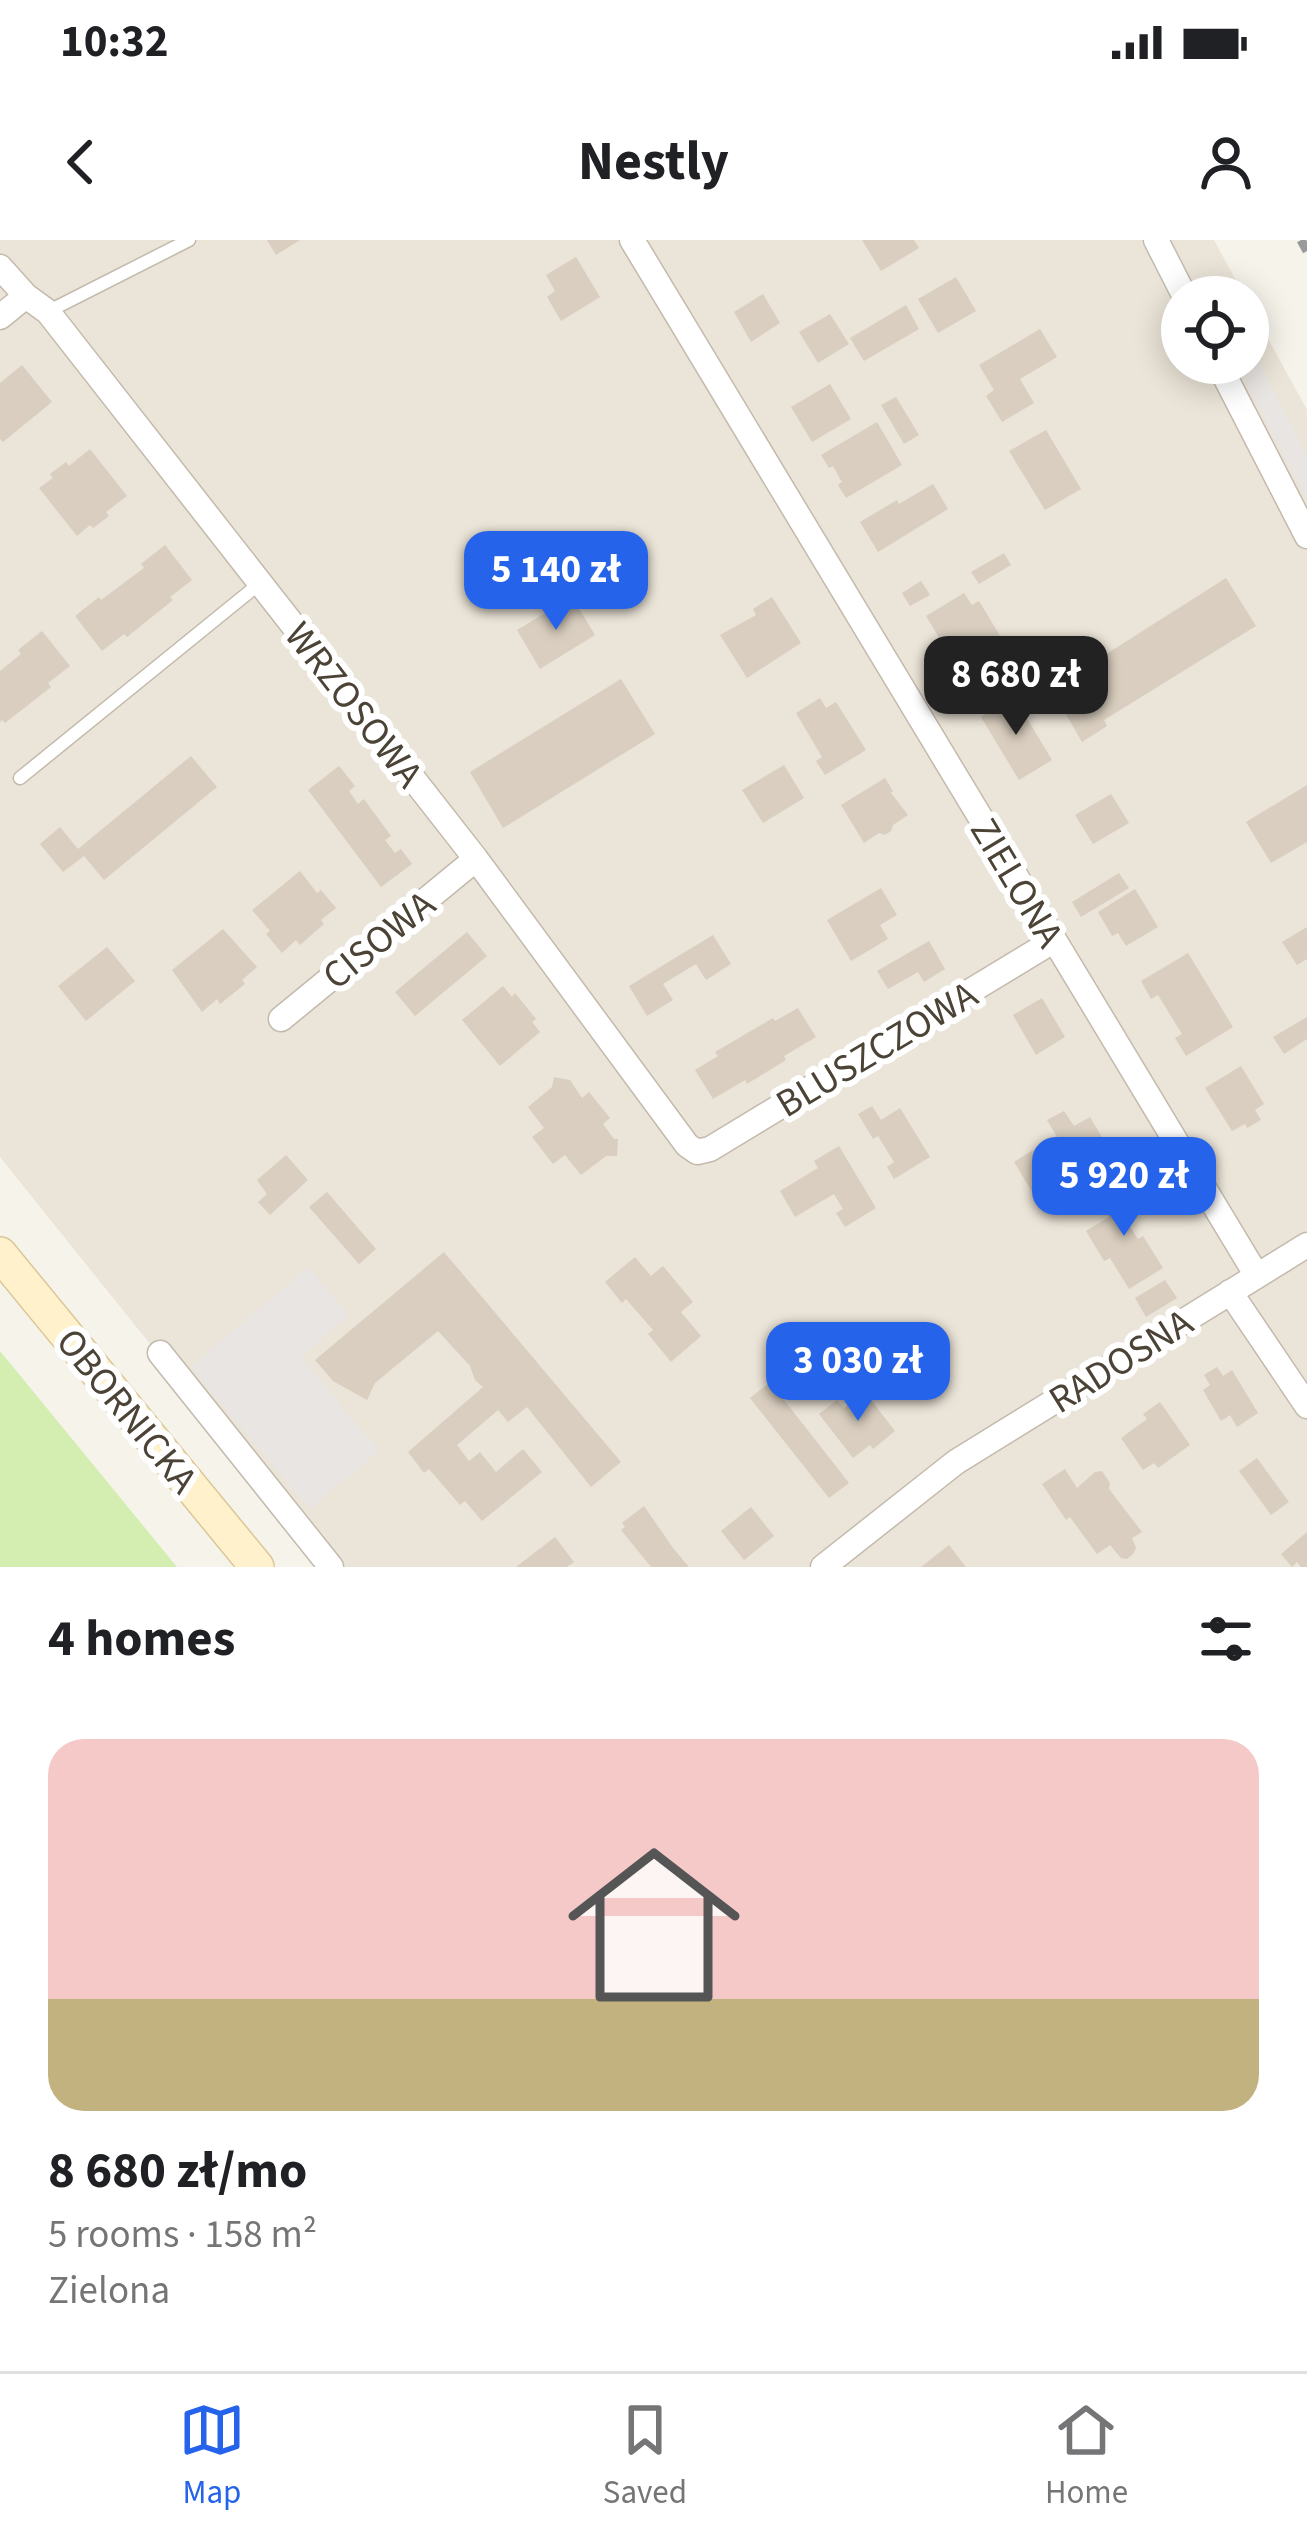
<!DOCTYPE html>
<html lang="en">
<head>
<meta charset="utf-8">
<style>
  :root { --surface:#fff; --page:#f6f6f6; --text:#202124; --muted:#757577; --line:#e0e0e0; --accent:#2563eb }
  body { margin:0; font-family:"Source Sans 3",sans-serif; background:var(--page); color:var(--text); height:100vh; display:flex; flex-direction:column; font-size:45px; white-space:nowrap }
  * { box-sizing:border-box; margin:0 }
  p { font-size:39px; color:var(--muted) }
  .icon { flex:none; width:66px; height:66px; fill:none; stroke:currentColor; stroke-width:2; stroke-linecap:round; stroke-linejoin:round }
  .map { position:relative; height:1327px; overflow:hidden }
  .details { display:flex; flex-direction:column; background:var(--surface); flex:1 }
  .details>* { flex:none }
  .buttons { position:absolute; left:1161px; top:36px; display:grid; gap:24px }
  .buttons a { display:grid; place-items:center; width:108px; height:108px; border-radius:50%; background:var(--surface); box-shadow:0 6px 30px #0003; font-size:60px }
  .price { position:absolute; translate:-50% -102px; padding:0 27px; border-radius:24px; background:var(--accent); color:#fff; font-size:39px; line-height:78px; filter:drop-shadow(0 3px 6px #0008) }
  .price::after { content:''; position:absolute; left:50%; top:72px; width:36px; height:27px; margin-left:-18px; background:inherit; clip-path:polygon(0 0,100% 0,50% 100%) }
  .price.selected { background:#222; color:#fff }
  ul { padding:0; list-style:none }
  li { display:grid; align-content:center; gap:24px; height:636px; padding:0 48px }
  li+li { border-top:3px solid var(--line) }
  li span { display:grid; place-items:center; height:372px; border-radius:36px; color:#555 }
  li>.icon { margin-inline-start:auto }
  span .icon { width:216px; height:216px; fill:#fffc; stroke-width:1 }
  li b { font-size:51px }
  h2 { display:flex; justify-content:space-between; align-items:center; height:144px; padding:0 48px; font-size:51px }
  .status { display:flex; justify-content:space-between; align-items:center; height:84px; padding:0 60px; background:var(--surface); direction:ltr }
  .status svg { height:33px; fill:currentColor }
  header { display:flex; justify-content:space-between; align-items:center; height:156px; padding:0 48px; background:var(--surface); font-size:54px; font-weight:700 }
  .menu { display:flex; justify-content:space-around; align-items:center; height:168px; border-top:3px solid var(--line); background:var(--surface); font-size:33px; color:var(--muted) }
  .menu a { display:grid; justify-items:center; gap:6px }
  .menu .selected { color:var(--accent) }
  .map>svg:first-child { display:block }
  .residential { fill:#ebe4d8 }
  .green { fill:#d4edb1 }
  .parking { fill:#e8e5e2 }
  .building { fill:#d9cebf }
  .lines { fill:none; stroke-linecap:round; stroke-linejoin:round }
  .service-casing { stroke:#c3baac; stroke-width:15 }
  .minor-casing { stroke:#c3baac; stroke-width:27 }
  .secondary-casing { stroke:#dac797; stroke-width:36 }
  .service { stroke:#fff; stroke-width:12 }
  .minor { stroke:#fff; stroke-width:24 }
  .secondary { stroke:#fff1cc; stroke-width:33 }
  .rail { stroke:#9a9a9a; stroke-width:9; stroke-dasharray:15 15; stroke-linecap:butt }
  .labels { text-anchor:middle; stroke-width:12; stroke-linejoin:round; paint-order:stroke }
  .street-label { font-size:39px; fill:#4c4337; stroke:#fff }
</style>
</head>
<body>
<div class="status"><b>10:32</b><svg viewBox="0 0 49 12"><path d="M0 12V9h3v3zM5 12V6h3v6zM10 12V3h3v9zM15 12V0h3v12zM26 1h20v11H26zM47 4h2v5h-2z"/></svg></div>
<header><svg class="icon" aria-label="back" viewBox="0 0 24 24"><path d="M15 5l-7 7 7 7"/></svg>Nestly<svg class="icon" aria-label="person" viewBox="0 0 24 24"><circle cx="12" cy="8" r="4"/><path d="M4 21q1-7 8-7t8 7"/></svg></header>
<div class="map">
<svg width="1307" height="1327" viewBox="0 0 1307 1327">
  <rect width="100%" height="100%" fill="#f6f3eb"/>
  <path class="residential" d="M 0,0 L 1214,0 L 1245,57 L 1182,57 L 1182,123 L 1248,123 L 1248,62 L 1307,170 L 1307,1327 L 329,1327 L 0,917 Z"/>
  <path class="green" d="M 0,1111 L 177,1327 L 0,1327 Z"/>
  <path class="parking" d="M 1248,101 L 1307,216 L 1307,261 L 1236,123 L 1248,123 Z
    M 309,1027 L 349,1075 L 301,1117 L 379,1211 L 310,1269 L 190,1127 Z"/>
  <path class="building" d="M 267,0 L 300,0 L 276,15 Z
    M 862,0 L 914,0 L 919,8 L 881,31 Z
    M 576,17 L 600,57 L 561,81 L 547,57 L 555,51 L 546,35 Z
    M 956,37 L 976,71 L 938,93 L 918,59 Z
    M 763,54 L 780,83 L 751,102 L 734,72 Z
    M 906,65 L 919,89 L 864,121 L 850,98 Z
    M 830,74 L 849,104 L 818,123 L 799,92 Z
    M 1040,89 L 1057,117 L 1020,139 L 1034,163 L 1002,182 L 986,156 L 994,150 L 979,125 Z
    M 22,125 L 52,162 L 3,202 L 0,199 L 0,143 Z
    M 830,144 L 851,179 L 812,202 L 791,167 Z
    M 896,157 L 919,195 L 904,204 L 881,165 Z
    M 877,182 L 902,225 L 846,258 L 838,245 L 842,242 L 838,235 L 833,226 L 829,228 L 821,215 Z
    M 1046,190 L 1081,249 L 1045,270 L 1009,211 Z
    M 90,209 L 127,256 L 106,272 L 109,276 L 93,288 L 90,285 L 77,296 L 39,248 L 53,238 L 50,234 L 66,222 L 69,226 Z
    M 933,244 L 948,269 L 878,312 L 860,282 L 897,260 L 899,264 Z
    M 533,291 L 557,330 L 503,363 L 479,325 Z
    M 165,305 L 192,340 L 170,357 L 173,360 L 127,397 L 124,394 L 102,411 L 75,376 L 99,357 L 101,360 L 144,328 L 141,324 Z
    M 1004,313 L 1011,325 L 979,344 L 971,332 Z
    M 1226,338 L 1256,386 L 1104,480 L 1107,486 L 1082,502 L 1037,424 L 1064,408 L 1078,432 Z
    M 921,341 L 930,355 L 910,366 L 902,353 Z
    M 964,353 L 972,365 L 979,361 L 1008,409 L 1000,414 L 1008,426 L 970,449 L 926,376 Z
    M 572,357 L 595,395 L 540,429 L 517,390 Z
    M 772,357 L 801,403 L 747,438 L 720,395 L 756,375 L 753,369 Z
    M 42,391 L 70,426 L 48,443 L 51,447 L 5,483 L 2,480 L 0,482 L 0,431 L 21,414 L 18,410 Z
    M 621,439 L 655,494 L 503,588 L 470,532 Z
    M 1014,457 L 1052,520 L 1019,540 L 981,477 Z
    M 820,458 L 826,468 L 836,462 L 866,510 L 825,535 L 816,521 L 822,517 L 796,473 Z
    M 191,516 L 217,547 L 104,640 L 84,616 L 63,632 L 40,604 L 60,587 L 78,609 Z
    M 784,525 L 804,558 L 763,583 L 742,550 Z
    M 339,526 L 355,546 L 349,551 L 358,564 L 364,559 L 391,596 L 385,600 L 395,613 L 401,609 L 412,624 L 381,647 L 308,550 Z
    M 885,538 L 893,551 L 891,553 L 908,575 L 893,585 L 891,591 L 885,595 L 879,593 L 864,603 L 841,565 Z
    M 1307,545 L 1307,602 L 1271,623 L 1246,582 Z
    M 1111,554 L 1129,583 L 1093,604 L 1075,575 Z
    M 300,631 L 317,653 L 321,650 L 336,668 L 321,680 L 324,684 L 300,705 L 296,700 L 282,713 L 266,694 L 270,691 L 252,670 Z
    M 1119,633 L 1129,648 L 1081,677 L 1072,662 Z
    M 881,648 L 897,675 L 880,685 L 888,699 L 851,721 L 827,680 Z
    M 1135,649 L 1158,687 L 1126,706 L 1118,693 L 1112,696 L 1098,672 Z
    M 1307,687 L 1307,719 L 1297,725 L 1282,702 Z
    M 223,689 L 257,727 L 242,740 L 245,744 L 220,764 L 217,759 L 202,772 L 172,730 Z
    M 467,692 L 487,716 L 415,776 L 395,752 Z
    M 713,695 L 731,724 L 706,740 L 696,724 L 663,744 L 673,760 L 647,776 L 629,746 Z
    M 929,701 L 945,729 L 924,742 L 918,732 L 888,749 L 877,731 Z
    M 107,707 L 135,741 L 86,781 L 58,746 Z
    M 1188,713 L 1233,787 L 1186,816 L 1175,798 L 1182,794 L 1158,755 L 1151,759 L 1141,741 Z
    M 503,746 L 512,757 L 515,753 L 536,779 L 532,782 L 540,792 L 500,826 L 462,780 Z
    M 1042,758 L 1065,797 L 1036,815 L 1013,775 Z
    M 798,768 L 816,797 L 784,816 L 786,820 L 747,844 L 745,840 L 713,859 L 695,830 L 718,816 L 715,812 L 773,778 L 775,781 Z
    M 1307,777 L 1307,799 L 1284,814 L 1273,797 Z
    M 1241,826 L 1264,864 L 1255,870 L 1261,880 L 1247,888 L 1245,884 L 1232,891 L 1205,848 Z
    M 554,837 L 570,840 L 582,858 L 589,852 L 610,878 L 603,884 L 614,899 L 618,899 L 617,916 L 606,916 L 581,935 L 565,915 L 553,924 L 532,897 L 544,888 L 528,867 L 552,847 Z
    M 872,866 L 881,880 L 900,868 L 930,917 L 894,939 L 887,927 L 894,922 L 878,896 L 873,899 L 858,874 Z
    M 1064,871 L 1074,886 L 1090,877 L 1112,914 L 1079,934 L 1047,880 Z
    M 839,906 L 876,968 L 845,987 L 836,973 L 843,969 L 834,954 L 795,977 L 780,951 L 818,928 L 814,921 Z
    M 1033,910 L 1056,948 L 1037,960 L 1014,922 Z
    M 286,915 L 308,940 L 270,975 L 258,962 L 267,954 L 257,940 Z
    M 1134,941 L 1146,962 L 1123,976 L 1138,999 L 1143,996 L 1163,1028 L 1129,1049 L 1110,1018 L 1104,1021 L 1086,991 L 1109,977 L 1101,964 Z
    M 327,952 L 376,1009 L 359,1024 L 309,967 Z
    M 444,1012 L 621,1222 L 591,1247 L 527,1167 L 508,1182 L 498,1170 L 457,1205 L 469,1221 L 480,1212 L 496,1232 L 523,1209 L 542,1232 L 482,1281 L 465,1261 L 460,1265 L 429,1229 L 424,1233 L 408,1212 L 483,1147 L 475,1140 L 470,1126 L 438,1091 L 375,1143 L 367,1160 L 333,1141 L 315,1120 Z
    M 635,1017 L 651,1036 L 663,1026 L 693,1062 L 681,1072 L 701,1096 L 671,1122 L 648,1094 L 653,1090 L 626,1059 L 622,1063 L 605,1042 Z
    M 1165,1040 L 1177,1058 L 1146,1077 L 1135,1058 Z
    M 1217,1127 L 1223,1136 L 1232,1130 L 1258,1173 L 1237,1187 L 1230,1175 L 1221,1181 L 1203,1150 L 1210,1145 L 1204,1135 Z
    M 770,1142 L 849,1243 L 829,1258 L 750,1158 Z
    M 865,1152 L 895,1191 L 873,1209 L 870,1205 L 853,1218 L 819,1174 L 837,1160 L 844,1168 Z
    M 1160,1162 L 1190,1205 L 1158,1228 L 1154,1223 L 1143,1230 L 1121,1198 L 1147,1179 L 1143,1174 Z
    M 1257,1218 L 1289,1262 L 1271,1275 L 1239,1231 Z
    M 1065,1229 L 1077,1248 L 1095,1232 L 1102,1231 L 1110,1243 L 1109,1249 L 1142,1292 L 1132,1298 L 1136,1308 L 1133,1314 L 1127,1319 L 1121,1318 L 1110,1305 L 1097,1314 L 1070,1277 L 1066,1280 L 1042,1244 Z
    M 644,1266 L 673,1308 L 689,1327 L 651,1327 L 621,1290 L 625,1287 L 622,1283 Z
    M 751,1267 L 774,1296 L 744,1320 L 721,1291 Z
    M 1307,1292 L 1307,1327 L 1301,1327 L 1297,1322 L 1292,1327 L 1281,1314 Z
    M 555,1297 L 574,1322 L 567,1327 L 516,1327 Z
    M 949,1305 L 966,1327 L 921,1327 Z"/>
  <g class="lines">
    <defs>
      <path id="service" d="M 49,71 L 189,0
        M 20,538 L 259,344"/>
      <path id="minor" d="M 632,0 L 1257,1036
        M 1156,0 L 1185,57
        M 0,27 L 26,56 L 48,72 L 476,619 L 687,905 L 697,912 L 710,909 L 1053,701
        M 0,77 L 26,56
        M 1218,123 L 1307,296
        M 281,779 L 476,619
        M 1230,1052 L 1307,1166
        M 160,1113 L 331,1327
        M 823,1327 L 956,1222 L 1307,1005"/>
      <path id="secondary" d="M 0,1014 L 257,1327"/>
    </defs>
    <use href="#service" class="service-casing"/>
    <use href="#minor" class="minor-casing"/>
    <use href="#secondary" class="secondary-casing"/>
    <use href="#service" class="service"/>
    <use href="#minor" class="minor"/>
    <use href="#secondary" class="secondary"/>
    <path class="rail" d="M 1301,0 L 1307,11"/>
  </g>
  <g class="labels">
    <g class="street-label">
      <text transform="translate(355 464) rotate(52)" y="14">WRZOSOWA</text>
      <text transform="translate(1018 642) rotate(59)" y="14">ZIELONA</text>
      <text transform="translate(378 699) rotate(-39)" y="14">CISOWA</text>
      <text transform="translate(876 808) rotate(-31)" y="14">BLUSZCZOWA</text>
      <text transform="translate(1120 1120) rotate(-32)" y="14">RADOSNA</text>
      <text transform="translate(128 1170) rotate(51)" y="14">OBORNICKA</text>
    </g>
  </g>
</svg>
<div class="buttons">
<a><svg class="icon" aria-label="locate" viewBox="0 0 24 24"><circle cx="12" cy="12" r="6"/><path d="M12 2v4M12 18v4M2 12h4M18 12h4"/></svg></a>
</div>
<b class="price" style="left:556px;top:393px">5 140 zł</b>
<b class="price selected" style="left:1016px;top:498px">8 680 zł</b>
<b class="price" style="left:1124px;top:999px">5 920 zł</b>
<b class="price" style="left:858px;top:1184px">3 030 zł</b>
</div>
<section class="details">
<h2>4 homes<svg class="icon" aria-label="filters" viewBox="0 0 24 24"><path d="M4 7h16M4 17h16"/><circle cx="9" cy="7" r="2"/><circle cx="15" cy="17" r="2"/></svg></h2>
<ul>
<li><span style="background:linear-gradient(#f6c9c9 70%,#c2b280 0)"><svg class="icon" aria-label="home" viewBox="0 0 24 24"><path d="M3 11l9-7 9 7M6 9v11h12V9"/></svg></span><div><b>8 680 zł/mo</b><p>5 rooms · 158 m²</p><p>Zielona</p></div></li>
</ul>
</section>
<nav class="menu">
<a class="selected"><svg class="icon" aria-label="map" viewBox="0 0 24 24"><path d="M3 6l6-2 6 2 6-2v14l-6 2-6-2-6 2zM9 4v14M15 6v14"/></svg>Map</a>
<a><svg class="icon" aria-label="saved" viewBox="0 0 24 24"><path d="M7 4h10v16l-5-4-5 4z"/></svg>Saved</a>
<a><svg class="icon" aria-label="home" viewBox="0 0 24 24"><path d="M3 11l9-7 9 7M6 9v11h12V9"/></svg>Home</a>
</nav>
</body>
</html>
